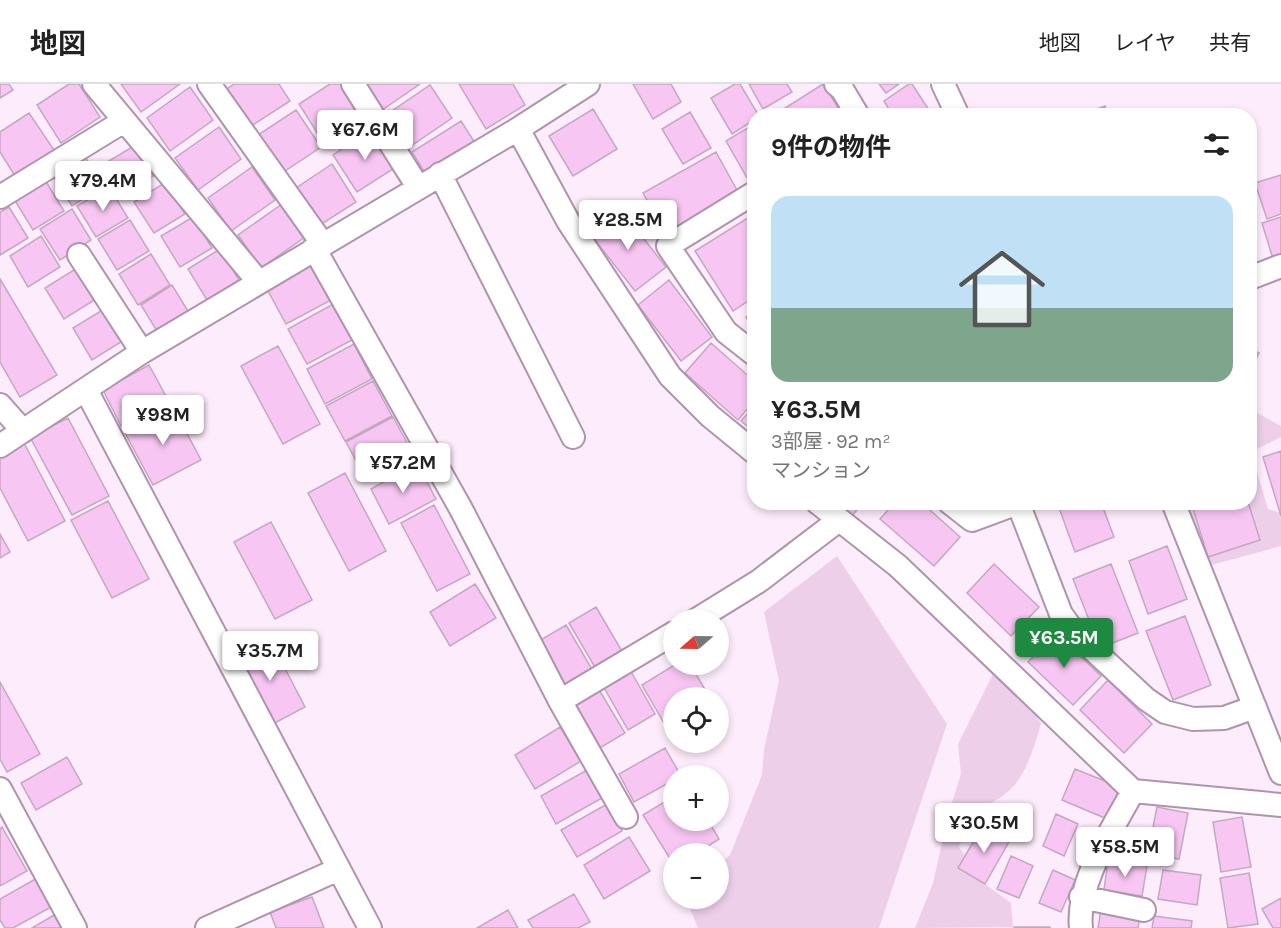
<!DOCTYPE html>
<html lang="ja">
<head>
<meta charset="utf-8">
<style>
  :root { --surface:#fff; --page:#f2f2f2; --text:#222; --muted:#767676; --line:#e0e0e0; --accent:#1e8a41 }
  body { margin:0; font-family:Karla,"Noto Sans JP",sans-serif; background:var(--page); color:var(--text); height:100vh; display:flex; flex-direction:column; font-size:22px; white-space:nowrap }
  * { box-sizing:border-box; margin:0 }
  p { font-size:20px; color:var(--muted) }
  .icon { flex:none; width:33px; height:33px; fill:none; stroke:currentColor; stroke-width:2; stroke-linecap:round; stroke-linejoin:round }
  .map { position:relative; flex:1; overflow:hidden }
  .details { position:absolute; left:747px; top:24px; width:510px; height:402px; display:flex; flex-direction:column; background:var(--surface); border-radius:24px; box-shadow:0 3px 9px #0003 }
  .details>* { flex:none }
  .needle { width:39px; rotate:250deg }
  .fabs { position:absolute; left:663px; top:525px; display:grid; gap:12px }
  .fabs a { display:grid; place-items:center; width:66px; height:66px; border-radius:50%; background:var(--surface); box-shadow:0 3px 9px #0003; font-size:30px }
  .price { position:absolute; translate:-50% -51px; padding:0 14px; border-radius:6px; background:#fff; color:#222; font-size:20px; line-height:39px; filter:drop-shadow(0 2px 3px #0008) }
  .price::after { content:''; position:absolute; left:50%; top:36px; width:18px; height:14px; margin-left:-9px; background:inherit; clip-path:polygon(0 0,100% 0,50% 100%) }
  .price.active { background:var(--accent); color:#fff }
  ul { padding:0; list-style:none }
  li { display:grid; align-content:center; gap:12px; height:318px; padding:0 24px }
  li+li { border-top:2px solid var(--line) }
  li span { display:grid; place-items:center; height:186px; border-radius:18px; color:#555 }
  li>.icon { margin-inline-start:auto }
  span .icon { width:108px; height:108px; fill:#fffc; stroke-width:1 }
  li b { font-size:26px }
  h2 { display:flex; justify-content:space-between; align-items:center; height:72px; padding:0 24px; font-size:26px }
  header { display:flex; align-items:center; gap:36px; box-sizing:border-box; height:84px; padding:0 30px; background:var(--surface); border-bottom:2px solid var(--line) }
  header strong { font-size:28px }
  nav { display:flex; gap:33px; margin-inline-start:auto; font-size:21px }
  .map>svg:first-child { display:block }
  .green { fill:#edcfea }
  .building { fill:#f8c6f3; stroke:#c3a8c0; stroke-width:1.5 }
  .lines { fill:none; stroke-linecap:round; stroke-linejoin:round }
  .minor-casing { stroke:#ae94ac; stroke-width:26 }
  .minor { stroke:#fff; stroke-width:22 }
</style>
</head>
<body>
<header>
<strong>地図</strong>
<nav><a>地図</a><a>レイヤ</a><a>共有</a></nav>
</header>
<div class="map">
<svg width="1281" height="844" viewBox="0 0 1281 844">
  <rect width="100%" height="100%" fill="#fdecfb"/>
  <path class="green" d="M 1250,325 L 1281,342 L 1281,353 L 1251,368 L 1268,425 L 1281,429 L 1281,462 L 1208,482 L 1182,419 L 1250,418 Z
    M 837,472 L 947,640 L 879,844 L 698,844 L 686,815 L 718,814 L 719,781 L 730,771 L 762,691 L 764,666 L 779,597 L 764,528 Z
    M 993,590 L 1020,611 L 1041,639 C 1034,665 1024,699 1000,714 C 992,719 982,722 974,726 L 959,763 L 985,800 L 1011,819 L 1013,843 L 915,844 L 933,799 L 949,728 L 961,690 L 958,660 Z"/>
  <path class="building" d="M 0,0 L 9,0 L 13,6 L 0,14 Z
    M 69,0 L 79,0 L 100,33 L 61,59 L 37,21 Z
    M 121,0 L 180,0 L 141,28 Z
    M 234,0 L 279,0 L 290,17 L 251,42 L 227,5 Z
    M 330,0 L 341,0 L 362,32 L 323,58 L 299,20 Z
    M 365,0 L 420,0 L 382,26 Z
    M 459,0 L 513,0 L 525,21 L 486,45 Z
    M 633,0 L 671,0 L 681,18 L 653,35 Z
    M 735,0 L 740,0 L 759,32 L 754,32 L 754,36 L 732,50 L 711,14 Z
    M 749,0 L 787,0 L 792,8 L 763,25 Z
    M 823,0 L 841,28 L 836,32 L 786,32 L 782,26 Z
    M 879,0 L 899,0 L 886,9 Z
    M 909,0 L 912,0 L 933,32 L 893,32 L 884,17 Z
    M 430,1 L 452,34 L 408,64 L 386,31 Z
    M 190,3 L 213,36 L 170,67 L 147,34 Z
    M 1105,22 L 1108,32 L 1078,32 Z
    M 593,25 L 617,65 L 573,92 L 549,52 Z
    M 296,26 L 321,63 L 282,89 L 258,51 Z
    M 690,28 L 711,64 L 683,80 L 662,45 Z
    M 29,29 L 54,66 L 15,92 L 0,68 L 0,48 Z
    M 461,37 L 475,59 L 425,89 L 412,68 Z
    M 754,40 L 754,97 L 750,99 L 726,57 Z
    M 219,43 L 241,75 L 198,106 L 175,74 Z
    M 372,45 L 396,83 L 357,108 L 333,71 Z
    M 134,62 L 153,92 L 121,112 L 102,81 Z
    M 716,68 L 738,108 L 665,149 L 643,109 Z
    M 84,71 L 103,102 L 72,122 L 53,91 Z
    M 332,80 L 356,118 L 317,143 L 293,106 Z
    M 252,83 L 275,116 L 231,147 L 208,114 Z
    M 1281,91 L 1281,130 L 1267,135 L 1255,99 Z
    M 45,96 L 64,127 L 33,146 L 14,115 Z
    M 166,98 L 185,130 L 154,149 L 134,118 Z
    M 109,103 L 128,134 L 96,153 L 77,122 Z
    M 282,120 L 305,153 L 261,184 L 238,151 Z
    M 9,123 L 28,154 L 0,171 L 0,128 Z
    M 72,125 L 91,156 L 60,176 L 40,145 Z
    M 622,127 L 666,183 L 635,207 L 591,151 Z
    M 754,130 L 754,213 L 733,227 L 695,167 Z
    M 193,133 L 212,164 L 180,183 L 161,152 Z
    M 1281,133 L 1281,173 L 1273,175 L 1262,139 Z
    M 130,136 L 149,167 L 117,186 L 98,155 Z
    M 41,152 L 60,183 L 28,203 L 10,172 Z
    M 220,165 L 239,196 L 207,216 L 188,185 Z
    M 151,170 L 170,201 L 138,221 L 119,190 Z
    M 314,180 L 333,215 L 286,240 L 267,205 Z
    M 77,184 L 96,215 L 64,235 L 45,204 Z
    M 0,195 L 57,291 L 20,313 L 0,278 Z
    M 669,196 L 712,253 L 681,277 L 638,221 Z
    M 172,201 L 191,232 L 160,252 L 141,221 Z
    M 335,219 L 354,255 L 307,280 L 288,245 Z
    M 104,225 L 124,256 L 92,276 L 73,244 Z
    M 754,228 L 754,247 L 746,233 Z
    M 711,259 L 754,297 L 754,317 L 738,336 L 685,289 Z
    M 354,260 L 372,295 L 325,320 L 307,285 Z
    M 278,262 L 320,340 L 283,360 L 241,282 Z
    M 1250,264 L 1259,269 L 1250,286 Z
    M 149,281 L 168,316 L 121,342 L 103,306 Z
    M 373,297 L 392,332 L 345,357 L 326,322 Z
    M 754,322 L 754,348 L 741,337 Z
    M 173,323 L 201,376 L 153,401 L 125,349 Z
    M 393,333 L 412,368 L 365,393 L 346,358 Z
    M 68,334 L 109,412 L 72,431 L 30,353 Z
    M 24,359 L 65,437 L 28,457 L 0,404 L 0,372 Z
    M 1281,367 L 1281,432 L 1263,373 Z
    M 417,379 L 436,415 L 389,440 L 371,405 Z
    M 345,389 L 386,467 L 349,487 L 308,409 Z
    M 108,417 L 149,495 L 112,514 L 71,436 Z
    M 836,418 L 863,418 L 852,432 Z
    M 895,418 L 921,418 L 960,453 L 934,482 L 880,435 Z
    M 1057,418 L 1101,418 L 1114,453 L 1075,468 Z
    M 1191,418 L 1248,418 L 1260,456 L 1208,473 Z
    M 434,421 L 470,490 L 437,507 L 401,439 Z
    M 271,438 L 312,516 L 275,535 L 234,458 Z
    M 0,450 L 10,468 L 0,474 Z
    M 1167,462 L 1187,515 L 1148,530 L 1129,477 Z
    M 994,480 L 1039,523 L 1011,552 L 967,509 Z
    M 1111,480 L 1138,549 L 1100,564 L 1073,495 Z
    M 475,500 L 496,534 L 450,562 L 430,528 Z
    M 596,523 L 623,569 L 596,585 L 569,539 Z
    M 1185,532 L 1211,601 L 1173,616 L 1146,547 Z
    M 566,541 L 593,587 L 566,603 L 539,557 Z
    M 1056,549 L 1101,592 L 1073,621 L 1028,578 Z
    M 269,554 L 305,623 L 271,641 L 235,572 Z
    M 676,580 L 690,580 L 710,614 L 674,614 L 672,653 L 642,601 Z
    M 629,584 L 655,630 L 628,646 L 602,600 Z
    M 1108,596 L 1152,640 L 1124,669 L 1080,626 Z
    M 0,598 L 40,670 L 7,688 L 0,675 Z
    M 598,604 L 625,649 L 598,665 L 571,620 Z
    M 560,643 L 581,677 L 535,705 L 515,671 Z
    M 665,664 L 681,692 L 674,692 L 674,696 L 634,718 L 619,690 Z
    M 67,673 L 82,700 L 36,726 L 21,699 Z
    M 1075,685 L 1120,703 L 1107,735 L 1062,716 Z
    M 587,686 L 602,714 L 556,740 L 541,712 Z
    M 674,712 L 674,736 L 708,736 L 719,755 L 696,770 L 674,770 L 674,781 L 643,731 Z
    M 607,720 L 622,747 L 577,773 L 561,746 Z
    M 1157,723 L 1188,729 L 1179,775 L 1148,769 Z
    M 1056,730 L 1078,740 L 1064,772 L 1043,762 Z
    M 1242,733 L 1251,783 L 1221,788 L 1213,738 Z
    M 983,741 L 1010,756 L 985,800 L 958,784 Z
    M 2,743 L 27,787 L 0,802 L 0,745 Z
    M 629,753 L 650,787 L 604,815 L 584,781 Z
    M 1011,772 L 1033,782 L 1019,814 L 997,805 Z
    M 1108,776 L 1147,782 L 1142,812 L 1104,806 Z
    M 1053,786 L 1075,796 L 1061,828 L 1039,819 Z
    M 1163,786 L 1201,791 L 1197,821 L 1158,815 Z
    M 1249,789 L 1258,840 L 1228,844 L 1220,794 Z
    M 37,794 L 53,822 L 13,844 L 5,844 L 0,836 L 0,815 Z
    M 574,810 L 590,838 L 578,844 L 533,844 L 528,836 Z
    M 312,813 L 324,844 L 276,844 L 270,828 Z
    M 1281,814 L 1281,844 L 1273,844 L 1262,825 Z
    M 508,826 L 518,844 L 477,844 Z
    M 1101,826 L 1140,832 L 1138,844 L 1098,844 Z
    M 54,831 L 62,844 L 32,844 Z
    M 1154,832 L 1192,837 L 1191,844 L 1152,844 Z
    M 1014,843 L 1050,843 L 1050,844 L 1014,844 Z"/>
  <g class="lines">
    <defs>
      <path id="minor" d="M 94,0 L 258,197
        M 209,0 L 322,159
        M 353,0 L 418,103
        M 836,0 L 842,5 L 858,32
        M 943,0 L 958,32
        M 518,45 L 568,137 L 670,292 L 710,332 L 754,368
        M 440,90 L 573,353
        M 754,109 L 668,162 L 726,248 L 754,270
        M 0,113 L 124,37
        M 314,164 L 461,425 L 560,617 L 674,549
        M 79,171 L 142,268
        M 1250,194 L 1281,182
        M 86,306 L 370,844
        M 0,321 L 23,347
        M 0,362 L 142,268 L 518,45 L 588,0
        M 817,418 L 898,482 L 1133,707 L 1281,721
        M 949,418 L 972,436 L 1018,419 L 1061,530 L 1074,548 L 1146,615 L 1165,628 L 1193,635 L 1224,634 L 1255,623
        M 1173,418 L 1281,689
        M 696,536 L 759,497 L 839,436
        M 560,617 L 626,733
        M 0,705 L 75,844
        M 1081,813 L 1144,826
        M 207,844 L 339,785
        M 1081,844 C 1076,799 1112,746 1133,707"/>
    </defs>
    <use href="#minor" class="minor-casing"/>
    <use href="#minor" class="minor"/>
  </g>
</svg>
<div class="fabs">
<a><svg class="needle" viewBox="-14 -14 28 28"><path d="M0-13l5 13h-10z" fill="#e53935"/><path d="M0 13l5-13h-10z" fill="#767676"/></svg></a>
<a><svg class="icon" aria-label="locate" viewBox="0 0 24 24"><circle cx="12" cy="12" r="6"/><path d="M12 2v4M12 18v4M2 12h4M18 12h4"/></svg></a>
<a>+</a>
<a>−</a>
</div>
<b class="price" style="left:365px;top:77px">¥67.6M</b>
<b class="price" style="left:103px;top:128px">¥79.4M</b>
<b class="price" style="left:628px;top:167px">¥28.5M</b>
<b class="price" style="left:163px;top:362px">¥98M</b>
<b class="price" style="left:403px;top:410px">¥57.2M</b>
<b class="price active" style="left:1064px;top:585px">¥63.5M</b>
<b class="price" style="left:270px;top:598px">¥35.7M</b>
<b class="price" style="left:984px;top:770px">¥30.5M</b>
<b class="price" style="left:1125px;top:794px">¥58.5M</b>
<section class="details">
<h2>9件の物件<svg class="icon" aria-label="filters" viewBox="0 0 24 24"><path d="M4 7h16M4 17h16"/><circle cx="9" cy="7" r="2"/><circle cx="15" cy="17" r="2"/></svg></h2>
<ul>
<li><span style="background:linear-gradient(#bfe0f5 60%,#7fa58c 0)"><svg class="icon" aria-label="home" viewBox="0 0 24 24"><path d="M3 11l9-7 9 7M6 9v11h12V9"/></svg></span><div><b>¥63.5M</b><p>3部屋 · 92 m²</p><p>マンション</p></div></li>
</ul>
</section>
</div>
</body>
</html>
